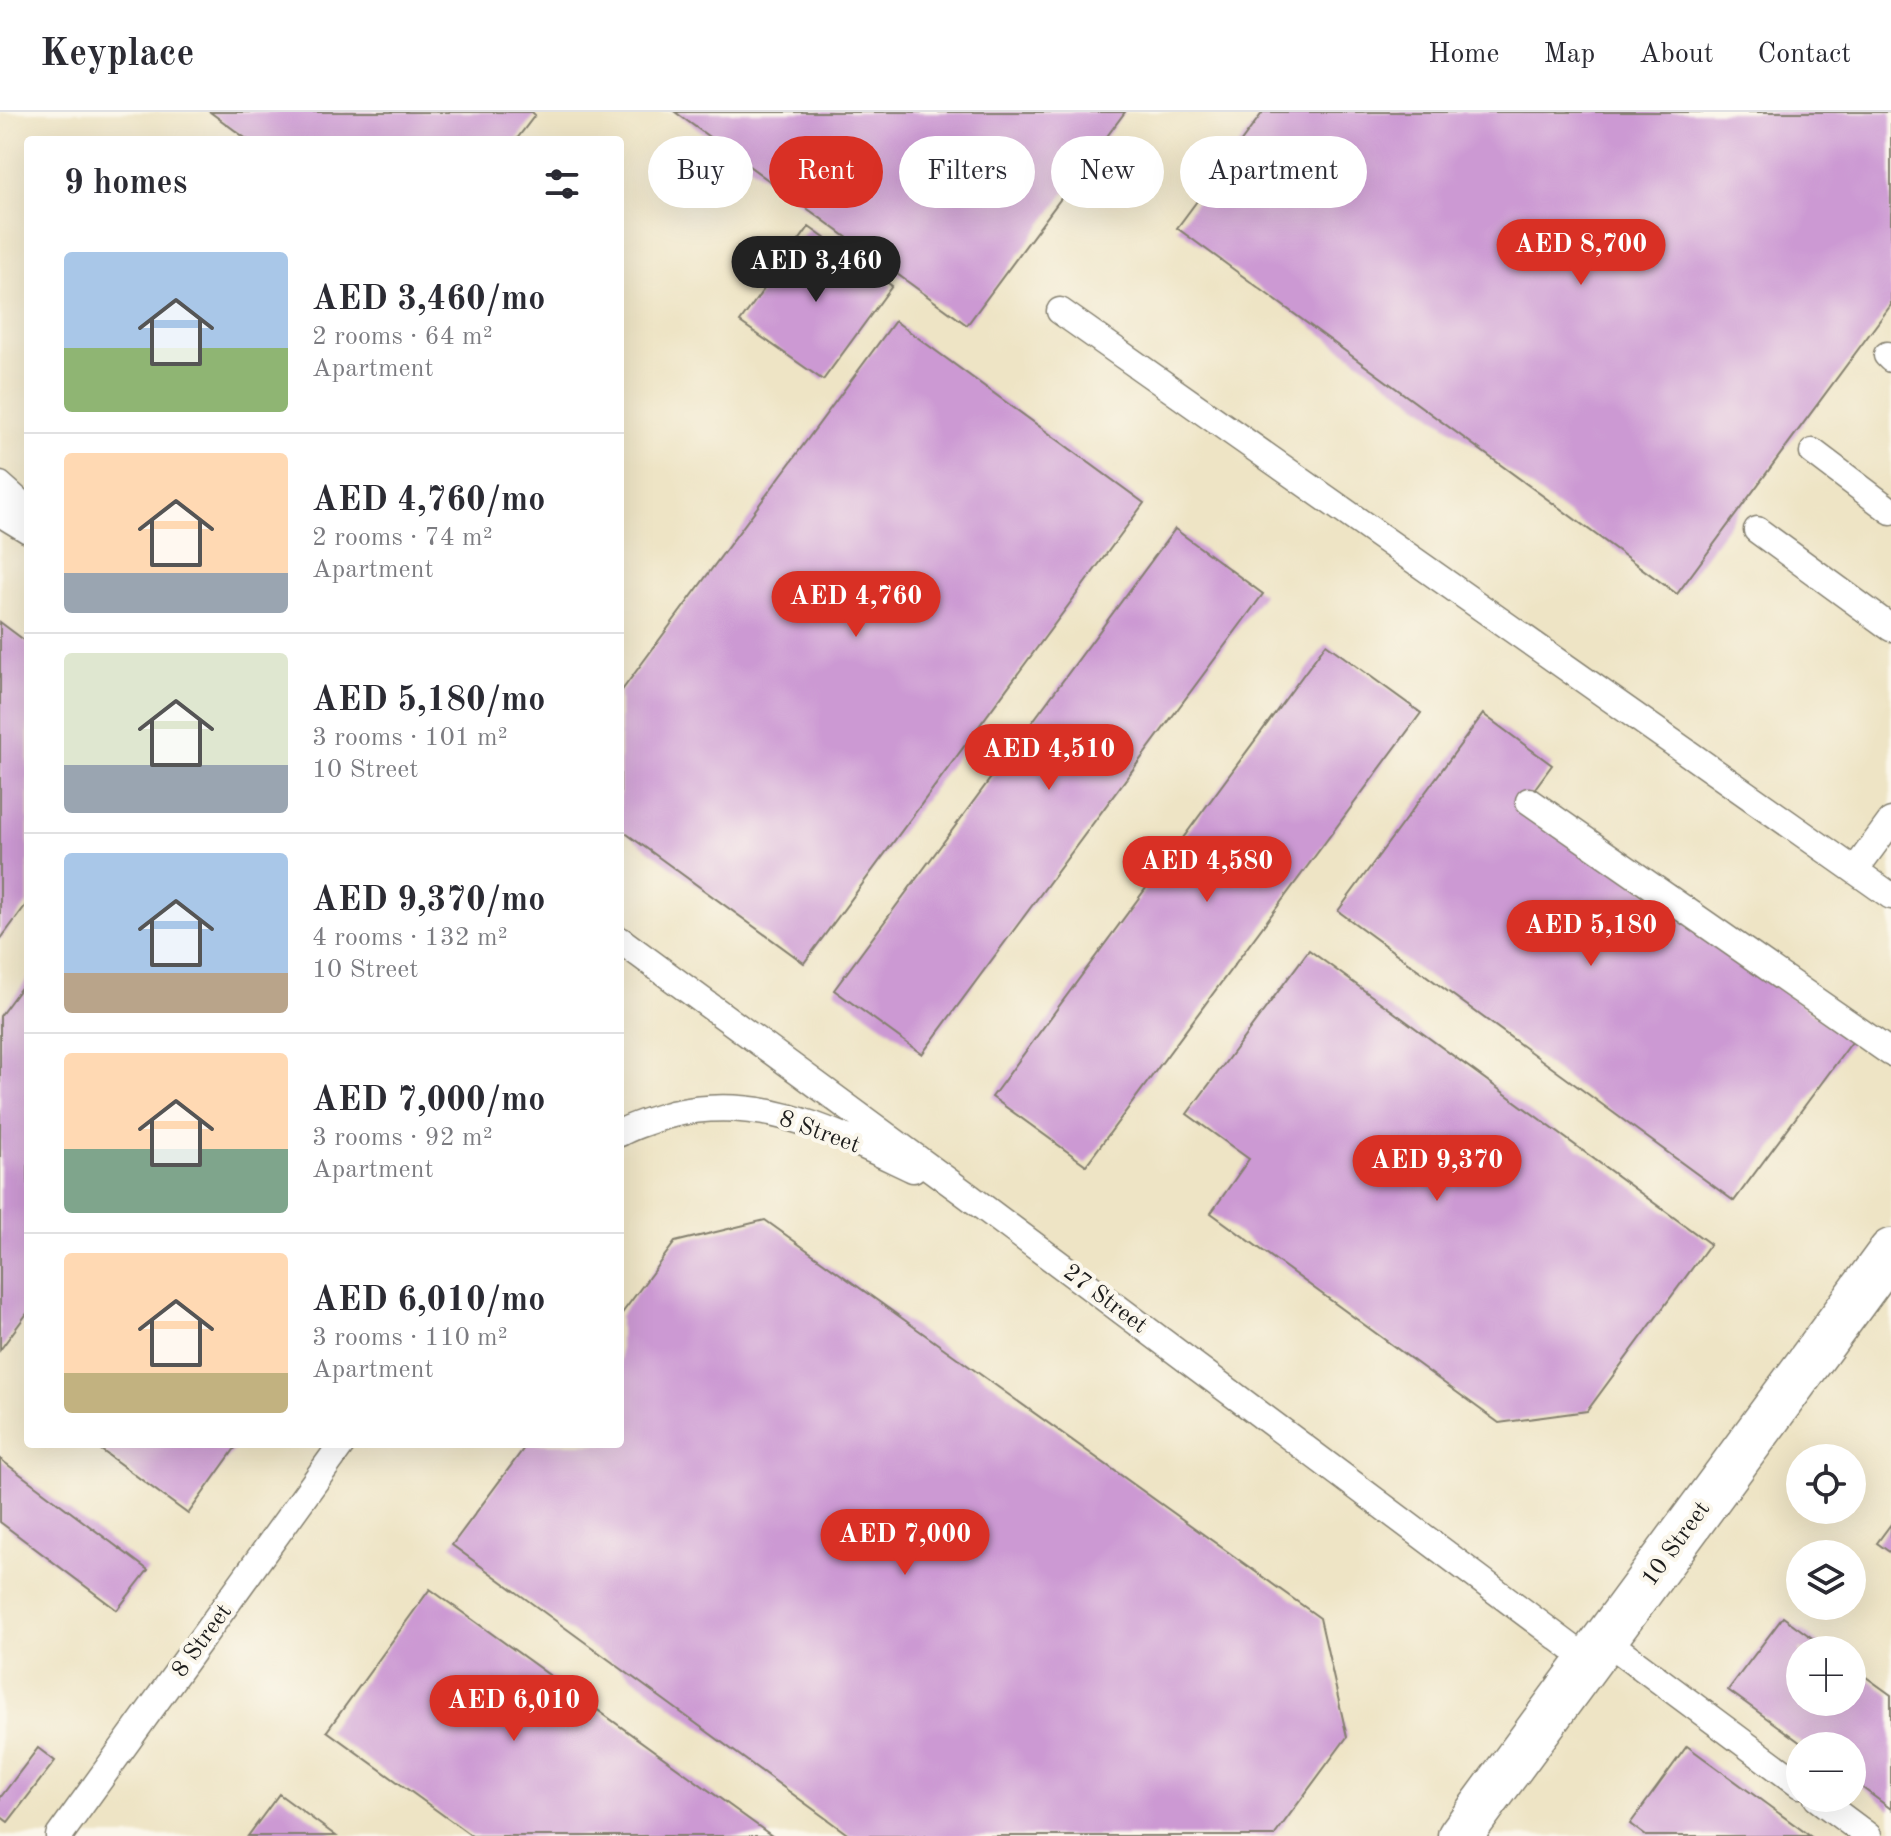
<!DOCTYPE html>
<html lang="en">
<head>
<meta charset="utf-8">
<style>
  :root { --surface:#fff; --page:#f2f2f3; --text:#2b2b33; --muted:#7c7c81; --line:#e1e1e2; --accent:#d93025 }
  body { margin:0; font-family:"Old Standard TT",serif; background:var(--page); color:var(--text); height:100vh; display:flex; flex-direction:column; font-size:30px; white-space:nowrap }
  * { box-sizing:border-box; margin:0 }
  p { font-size:26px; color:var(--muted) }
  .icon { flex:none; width:44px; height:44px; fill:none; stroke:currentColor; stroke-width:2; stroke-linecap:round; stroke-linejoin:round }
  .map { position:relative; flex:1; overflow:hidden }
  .panel { position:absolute; left:24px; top:24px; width:600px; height:1312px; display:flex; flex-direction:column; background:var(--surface); border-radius:8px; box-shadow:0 8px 32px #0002 }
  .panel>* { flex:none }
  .banner { position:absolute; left:648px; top:24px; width:760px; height:72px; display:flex; gap:16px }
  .tools { position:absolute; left:1786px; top:1332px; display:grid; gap:16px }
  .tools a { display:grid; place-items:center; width:80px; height:80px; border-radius:50%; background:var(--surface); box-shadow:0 8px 32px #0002; font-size:40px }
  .price { position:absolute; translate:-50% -68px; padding:0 18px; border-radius:28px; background:var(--accent); color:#fff; font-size:26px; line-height:52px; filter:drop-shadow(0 2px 4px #0008) }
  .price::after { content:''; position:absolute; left:50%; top:48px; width:24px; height:18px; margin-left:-12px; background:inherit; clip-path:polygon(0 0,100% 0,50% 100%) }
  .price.on { background:#222; color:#fff }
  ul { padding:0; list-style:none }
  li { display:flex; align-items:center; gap:24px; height:200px; padding:0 40px }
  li+li { border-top:2px solid var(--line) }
  li span { display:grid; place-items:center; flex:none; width:224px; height:160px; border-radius:8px; color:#555 }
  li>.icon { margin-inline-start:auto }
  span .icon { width:96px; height:96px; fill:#fffc; stroke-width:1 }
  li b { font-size:34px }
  h2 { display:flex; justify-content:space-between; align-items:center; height:96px; padding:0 40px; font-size:34px }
  .tag { padding:0 28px; border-radius:36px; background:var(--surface); box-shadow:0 8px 32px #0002; font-size:28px; line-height:72px }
  .tag.on { background:var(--accent); color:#fff }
  header { display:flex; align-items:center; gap:48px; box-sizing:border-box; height:112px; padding:0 40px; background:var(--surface); border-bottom:2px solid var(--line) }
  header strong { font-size:38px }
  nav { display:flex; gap:44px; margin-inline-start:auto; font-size:28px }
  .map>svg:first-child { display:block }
  .building { fill:#cc99d3 }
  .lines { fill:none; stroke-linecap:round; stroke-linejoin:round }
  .lane-casing { stroke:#858070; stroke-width:29 }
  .street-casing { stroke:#858070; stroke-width:47 }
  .lane { stroke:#fff; stroke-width:26 }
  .street { stroke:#fff; stroke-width:44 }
  .labels { text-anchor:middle; stroke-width:8; stroke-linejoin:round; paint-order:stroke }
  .street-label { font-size:24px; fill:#1c1c1c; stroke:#fbf7ec }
</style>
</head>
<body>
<header>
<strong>Keyplace</strong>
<nav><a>Home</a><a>Map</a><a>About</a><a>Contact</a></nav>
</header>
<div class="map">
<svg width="1891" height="1724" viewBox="0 0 1891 1724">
  <rect width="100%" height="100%" fill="#fbf7ec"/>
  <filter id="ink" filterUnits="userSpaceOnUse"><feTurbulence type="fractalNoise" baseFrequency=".0125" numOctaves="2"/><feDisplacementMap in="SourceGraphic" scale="16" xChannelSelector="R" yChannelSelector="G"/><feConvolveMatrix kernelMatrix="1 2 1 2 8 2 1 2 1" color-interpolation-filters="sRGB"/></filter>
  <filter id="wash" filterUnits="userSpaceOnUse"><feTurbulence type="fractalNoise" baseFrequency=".006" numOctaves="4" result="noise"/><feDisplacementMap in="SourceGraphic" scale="32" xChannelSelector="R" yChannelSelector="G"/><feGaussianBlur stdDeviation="1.8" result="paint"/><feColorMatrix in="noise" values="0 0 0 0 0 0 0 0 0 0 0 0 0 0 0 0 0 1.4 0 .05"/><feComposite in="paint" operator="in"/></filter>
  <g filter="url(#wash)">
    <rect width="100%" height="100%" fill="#eee4c5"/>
    <g id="blocks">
      <path class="building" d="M 210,0 L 532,0 L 535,3 L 516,28 L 248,28 Z
        M 675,0 L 1125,0 L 967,213 Z
        M 1263,0 L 1891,0 L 1891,193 L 1677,482 L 1177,116 Z
        M 809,115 L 892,174 L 823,268 L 740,210 Z
        M 895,209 L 1144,391 L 804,851 L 620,717 L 620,581 Z
        M 1175,417 L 1263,482 L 922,942 L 834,878 Z
        M 0,510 L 28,531 L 28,790 L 0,828 Z
        M 1326,532 L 1421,601 L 1086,1053 L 992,985 Z
        M 1483,602 L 1552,653 L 1525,690 L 1852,930 L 1734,1089 L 1338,799 Z
        M 1309,838 L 1710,1132 L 1587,1299 L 1499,1311 L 1211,1101 L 1249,1047 L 1187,1002 Z
        M 28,866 L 28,1200 L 0,1238 L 0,904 Z
        M 765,1108 L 1320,1506 L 1347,1625 L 1274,1724 L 850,1724 L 452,1433 L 527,1332 L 620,1332 L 620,1204 L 675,1130 Z
        M 93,1332 L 238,1332 L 188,1402 Z
        M 0,1347 L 148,1458 L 117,1498 L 0,1410 Z
        M 1891,1412 L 1891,1441 L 1877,1431 Z
        M 430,1477 L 772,1724 L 472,1724 L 327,1619 Z
        M 1783,1505 L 1829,1538 L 1800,1538 L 1800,1590 L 1852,1590 L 1852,1555 L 1891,1583 L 1891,1697 L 1852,1668 L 1852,1634 L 1805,1634 L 1728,1578 Z
        M 1687,1634 L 1810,1724 L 1646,1724 L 1630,1712 Z
        M 38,1636 L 55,1649 L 8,1710 L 0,1704 L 0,1686 Z
        M 279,1682 L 336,1724 L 248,1724 Z"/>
    </g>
  </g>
  <g filter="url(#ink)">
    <use href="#blocks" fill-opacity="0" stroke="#858070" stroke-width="2"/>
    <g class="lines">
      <defs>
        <path id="lane" d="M 1060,199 L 1891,784
          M 1887,243 L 1891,247
          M 1813,340 L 1891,399
          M 0,373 L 28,398
          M 0,401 L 28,418
          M 1757,418 L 1891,516
          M 1529,689 L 1891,941
          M 1855,758 L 1891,709
          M 620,828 L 967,1083 L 1588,1548
          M 620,1021 C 636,1012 655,1007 672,1002 C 763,981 834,1020 913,1057
          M 1604,1527 L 1800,1673
          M 1817,1686 L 1868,1724
          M 59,1724 L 342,1332"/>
        <path id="street" d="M 1460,1724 L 1891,1139"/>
      </defs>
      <use href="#lane" class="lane-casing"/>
      <use href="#street" class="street-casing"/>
      <use href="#lane" class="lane"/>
      <use href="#street" class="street"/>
    </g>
  </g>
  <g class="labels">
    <g class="street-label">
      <text transform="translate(820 1019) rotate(20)" y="8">8 Street</text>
      <text transform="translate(1106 1186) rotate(37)" y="8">27 Street</text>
      <text transform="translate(1675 1431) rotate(-54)" y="8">10 Street</text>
      <text transform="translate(201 1528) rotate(-54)" y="8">8 Street</text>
    </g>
  </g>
</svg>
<div class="tools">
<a><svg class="icon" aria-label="locate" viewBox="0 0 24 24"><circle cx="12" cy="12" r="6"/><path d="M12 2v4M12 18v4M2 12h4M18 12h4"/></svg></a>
<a><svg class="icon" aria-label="layers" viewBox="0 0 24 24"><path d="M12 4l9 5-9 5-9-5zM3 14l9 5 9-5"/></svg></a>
<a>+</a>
<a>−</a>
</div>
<b class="price" style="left:1581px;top:175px">AED 8,700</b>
<b class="price on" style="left:816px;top:192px">AED 3,460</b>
<b class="price" style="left:856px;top:527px">AED 4,760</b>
<b class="price" style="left:1049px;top:680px">AED 4,510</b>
<b class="price" style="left:1207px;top:792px">AED 4,580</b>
<b class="price" style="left:1591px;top:856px">AED 5,180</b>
<b class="price" style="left:1437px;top:1091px">AED 9,370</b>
<b class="price" style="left:905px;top:1465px">AED 7,000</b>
<b class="price" style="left:514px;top:1631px">AED 6,010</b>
<div class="banner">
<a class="tag">Buy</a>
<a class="tag on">Rent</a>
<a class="tag">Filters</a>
<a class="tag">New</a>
<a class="tag">Apartment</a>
</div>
<section class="panel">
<h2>9 homes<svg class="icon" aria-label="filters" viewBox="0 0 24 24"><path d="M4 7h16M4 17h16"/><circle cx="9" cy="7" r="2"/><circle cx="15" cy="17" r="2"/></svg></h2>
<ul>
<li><span style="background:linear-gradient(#a9c7e8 60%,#8fb573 0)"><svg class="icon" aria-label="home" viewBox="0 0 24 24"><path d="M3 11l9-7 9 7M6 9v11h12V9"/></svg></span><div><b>AED 3,460/mo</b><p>2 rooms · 64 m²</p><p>Apartment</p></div></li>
<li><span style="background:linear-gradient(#ffd9b3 75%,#9aa5b1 0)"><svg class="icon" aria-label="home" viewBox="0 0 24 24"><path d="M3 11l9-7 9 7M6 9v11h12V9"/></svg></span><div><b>AED 4,760/mo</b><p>2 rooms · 74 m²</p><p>Apartment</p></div></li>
<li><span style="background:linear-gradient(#dfe7d0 70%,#9aa5b1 0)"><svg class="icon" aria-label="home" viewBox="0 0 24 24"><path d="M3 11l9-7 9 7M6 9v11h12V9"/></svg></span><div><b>AED 5,180/mo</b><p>3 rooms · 101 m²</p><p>10 Street</p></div></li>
<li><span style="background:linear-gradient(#a9c7e8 75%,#b9a48a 0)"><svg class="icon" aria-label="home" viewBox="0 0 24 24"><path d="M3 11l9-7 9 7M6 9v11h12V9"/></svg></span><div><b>AED 9,370/mo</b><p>4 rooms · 132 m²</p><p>10 Street</p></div></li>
<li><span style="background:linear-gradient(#ffd9b3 60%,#7fa58c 0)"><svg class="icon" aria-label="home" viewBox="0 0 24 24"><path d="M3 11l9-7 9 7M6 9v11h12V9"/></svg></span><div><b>AED 7,000/mo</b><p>3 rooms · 92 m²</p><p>Apartment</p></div></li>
<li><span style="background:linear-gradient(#ffd9b3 75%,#c2b280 0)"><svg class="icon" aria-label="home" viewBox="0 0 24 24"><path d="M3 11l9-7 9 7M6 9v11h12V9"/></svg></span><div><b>AED 6,010/mo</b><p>3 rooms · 110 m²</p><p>Apartment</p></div></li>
</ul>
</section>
</div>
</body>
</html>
